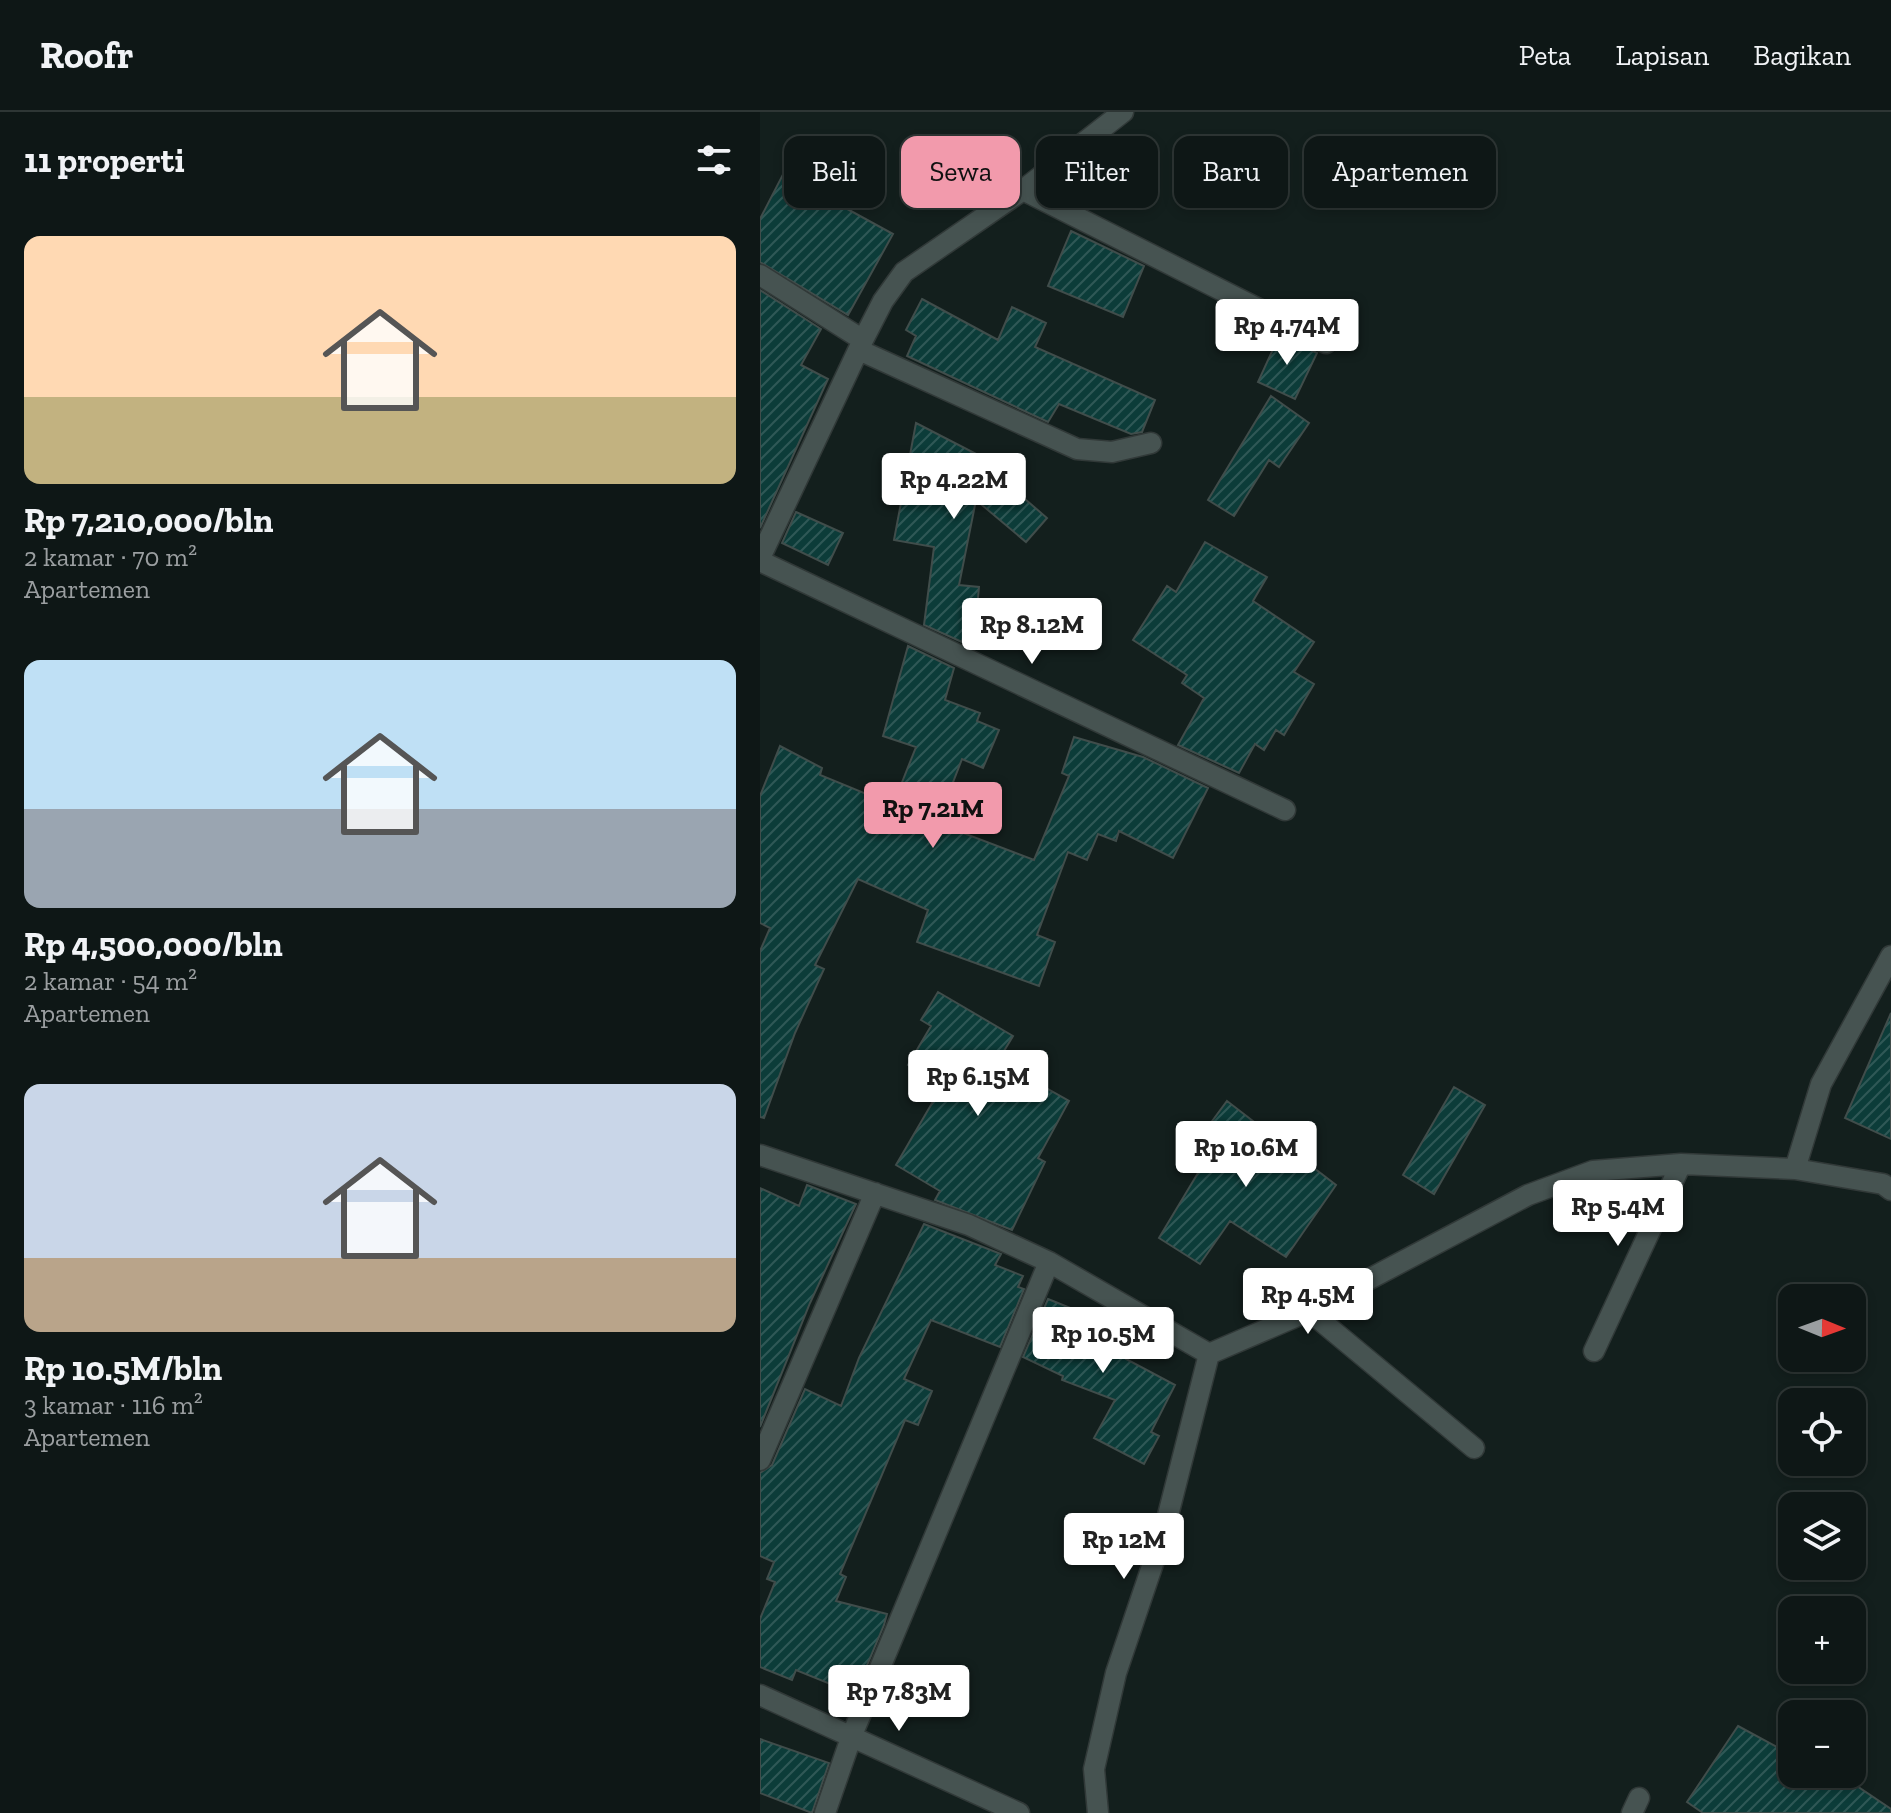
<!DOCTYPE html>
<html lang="id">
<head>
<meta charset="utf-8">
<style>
  :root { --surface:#0e1716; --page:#17201f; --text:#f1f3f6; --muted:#9b9fa1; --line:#2e3635; --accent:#f29aac }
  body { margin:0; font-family:"Zilla Slab",serif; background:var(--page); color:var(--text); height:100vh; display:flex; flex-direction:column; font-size:30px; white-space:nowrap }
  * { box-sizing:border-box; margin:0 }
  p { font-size:26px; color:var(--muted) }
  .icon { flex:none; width:44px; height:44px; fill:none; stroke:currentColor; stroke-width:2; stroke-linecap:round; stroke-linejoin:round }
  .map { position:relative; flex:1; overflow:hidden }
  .sheet { display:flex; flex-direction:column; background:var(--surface); width:760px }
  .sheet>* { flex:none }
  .banner { position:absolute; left:24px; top:24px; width:760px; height:72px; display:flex; gap:16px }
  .needle { width:52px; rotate:91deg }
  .buttons { position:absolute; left:1018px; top:1172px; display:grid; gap:16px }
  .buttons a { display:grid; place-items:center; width:88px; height:88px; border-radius:16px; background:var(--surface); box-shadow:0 4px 12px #0003,0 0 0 2px var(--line); font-size:40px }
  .price { position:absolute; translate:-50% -68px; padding:0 18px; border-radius:8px; background:#fff; color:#222; font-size:26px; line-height:52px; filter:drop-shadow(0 2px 4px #0008) }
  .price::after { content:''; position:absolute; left:50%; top:48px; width:24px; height:18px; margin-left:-12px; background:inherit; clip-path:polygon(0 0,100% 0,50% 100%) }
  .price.on { background:var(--accent); color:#111 }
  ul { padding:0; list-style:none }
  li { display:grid; align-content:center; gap:16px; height:424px; padding:0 24px }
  li span { display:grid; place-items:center; height:248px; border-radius:16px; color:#555 }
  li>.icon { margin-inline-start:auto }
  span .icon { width:144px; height:144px; fill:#fffc; stroke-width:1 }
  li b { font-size:34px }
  h2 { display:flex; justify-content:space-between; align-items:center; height:96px; padding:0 24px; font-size:34px }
  .chip { padding:0 28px; border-radius:16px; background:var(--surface); box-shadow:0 4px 12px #0003,0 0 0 2px var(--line); font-size:28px; line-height:72px }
  .chip.on { background:var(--accent); color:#111 }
  header { display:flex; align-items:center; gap:48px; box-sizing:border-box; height:112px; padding:0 40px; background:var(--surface); border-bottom:2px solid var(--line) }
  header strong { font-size:38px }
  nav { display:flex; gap:44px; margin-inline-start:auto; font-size:28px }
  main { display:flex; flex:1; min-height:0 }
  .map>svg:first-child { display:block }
  .building { fill:url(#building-hatch); stroke:#404d4b; stroke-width:2 }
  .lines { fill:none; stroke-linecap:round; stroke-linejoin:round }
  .minor-casing { stroke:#313938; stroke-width:23 }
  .minor { stroke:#465351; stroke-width:20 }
</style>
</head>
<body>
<header>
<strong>Roofr</strong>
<nav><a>Peta</a><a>Lapisan</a><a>Bagikan</a></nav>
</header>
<main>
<section class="sheet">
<h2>11 properti<svg class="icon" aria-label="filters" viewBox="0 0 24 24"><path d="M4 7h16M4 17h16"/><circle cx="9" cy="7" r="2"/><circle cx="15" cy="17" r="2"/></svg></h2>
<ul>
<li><span style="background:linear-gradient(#ffd9b3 65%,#c2b280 0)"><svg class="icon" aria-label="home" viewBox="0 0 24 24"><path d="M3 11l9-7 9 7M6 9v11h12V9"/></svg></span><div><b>Rp 7,210,000/bln</b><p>2 kamar · 70 m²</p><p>Apartemen</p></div></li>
<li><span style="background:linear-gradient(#bfe0f5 60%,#9aa5b1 0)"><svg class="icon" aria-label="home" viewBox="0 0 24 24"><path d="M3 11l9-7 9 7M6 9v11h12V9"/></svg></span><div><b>Rp 4,500,000/bln</b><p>2 kamar · 54 m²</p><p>Apartemen</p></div></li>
<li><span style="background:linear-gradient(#c9d6e8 70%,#b9a48a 0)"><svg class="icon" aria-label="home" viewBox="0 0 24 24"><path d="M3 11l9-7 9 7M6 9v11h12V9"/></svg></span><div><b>Rp 10.5M/bln</b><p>3 kamar · 116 m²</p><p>Apartemen</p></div></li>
</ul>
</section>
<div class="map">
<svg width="1131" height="1701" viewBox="0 0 1131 1701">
  <defs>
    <pattern id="building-hatch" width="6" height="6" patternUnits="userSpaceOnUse" patternTransform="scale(2)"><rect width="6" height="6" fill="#0c3c39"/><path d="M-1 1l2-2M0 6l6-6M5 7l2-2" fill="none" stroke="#2f5856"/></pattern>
  </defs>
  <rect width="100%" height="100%" fill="#131f1d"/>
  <path class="building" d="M 32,45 L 67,63 L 58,81 L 133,122 L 88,203 L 0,150 L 0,107 Z
    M 311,119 L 384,154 L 363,205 L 288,174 Z
    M 0,178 L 61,217 L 41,253 L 68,267 L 0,416 Z
    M 162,187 L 238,228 L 252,195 L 286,211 L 275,235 L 395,288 L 382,320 L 371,322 L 299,292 L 288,310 L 147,244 L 156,224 L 146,218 Z
    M 520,222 L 557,241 L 535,287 L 498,270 Z
    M 511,284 L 549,311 L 519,355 L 509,348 L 474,404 L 448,388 Z
    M 156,311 L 226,347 L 224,352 L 287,406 L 266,430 L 216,388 L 199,473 L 219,475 L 216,507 L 208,506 L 202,530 L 164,513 L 174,435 L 134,428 Z
    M 36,400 L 83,421 L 68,453 L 22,431 Z
    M 445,430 L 507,465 L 493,489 L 554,530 L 534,560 L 554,572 L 524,623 L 516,618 L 504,638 L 495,632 L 479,661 L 418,633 L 444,586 L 422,571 L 427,563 L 373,528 L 407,474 L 416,480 Z
    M 148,534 L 194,556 L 185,588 L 220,601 L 217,609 L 239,618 L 223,656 L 202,647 L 180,704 L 193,709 L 190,716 L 274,748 L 309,664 L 302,661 L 314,625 L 383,645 L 448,676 L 413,746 L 359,719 L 356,729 L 338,722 L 327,748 L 308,740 L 277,823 L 295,830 L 279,874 L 157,830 L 168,798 L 98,767 L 55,853 L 64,857 L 35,921 L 4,1006 L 0,1005 L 0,839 L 10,816 L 0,811 L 0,684 L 20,634 L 62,656 L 60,663 L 133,693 L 156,635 L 123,624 Z
    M 178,880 L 253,924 L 238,949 L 309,989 L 278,1046 L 285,1050 L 252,1118 L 175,1088 L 180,1079 L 136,1053 L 182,974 L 148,953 L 171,914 L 161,908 Z
    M 1131,901 L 1131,1027 L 1085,1006 Z
    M 694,975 L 725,993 L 674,1082 L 643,1063 Z
    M 467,989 L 576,1073 L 526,1145 L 470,1109 L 440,1152 L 399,1126 L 447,1046 L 433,1035 Z
    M 47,1073 L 96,1092 L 50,1191 L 0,1315 L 0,1076 L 39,1094 Z
    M 164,1112 L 241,1142 L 235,1153 L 263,1164 L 258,1175 L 264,1177 L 240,1235 L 171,1208 L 144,1267 L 172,1279 L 158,1313 L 145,1308 L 80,1462 L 86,1465 L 76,1489 L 127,1502 L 124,1513 L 95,1582 L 36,1558 L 32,1568 L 0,1555 L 0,1507 L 15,1470 L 7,1467 L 14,1450 L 0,1444 L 0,1361 L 12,1353 L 45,1277 L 81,1294 L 99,1246 Z
    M 288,1187 L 375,1222 L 366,1247 L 415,1273 L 391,1320 L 399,1324 L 384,1352 L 334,1326 L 355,1288 L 302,1268 L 303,1264 L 263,1245 Z
    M 978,1614 L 1032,1643 L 1032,1662 L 1079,1662 L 1131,1697 L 1131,1701 L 943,1701 L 927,1690 Z
    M 0,1627 L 69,1651 L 52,1701 L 0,1681 Z"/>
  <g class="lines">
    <defs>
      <path id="minor" d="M 263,78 L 566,231
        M 0,163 L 103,228
        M 99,238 L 317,337 L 352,340 L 391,331
        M 0,446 L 103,228 L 123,189 L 144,160 L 263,78 L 363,0
        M 0,449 L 525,698
        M 0,1043 L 209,1113 L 289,1150 L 449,1242 L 549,1199 L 768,1083 L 833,1059 L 921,1052 L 1035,1057 L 1123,1072 L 1131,1078
        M 1035,1057 L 1061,972 L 1131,844
        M 549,1199 L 714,1336
        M 834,1239 L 921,1052
        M 0,1348 L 115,1081
        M 0,1583 L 259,1701
        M 65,1701 L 92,1623 L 289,1150
        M 338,1701 L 334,1657 L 356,1561 L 404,1419 L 449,1242
        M 872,1701 L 879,1686"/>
    </defs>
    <use href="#minor" class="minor-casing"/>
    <use href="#minor" class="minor"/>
  </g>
</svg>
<div class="buttons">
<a><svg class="needle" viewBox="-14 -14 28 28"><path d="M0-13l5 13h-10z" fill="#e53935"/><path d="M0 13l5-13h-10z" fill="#9b9fa1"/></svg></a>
<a><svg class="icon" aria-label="locate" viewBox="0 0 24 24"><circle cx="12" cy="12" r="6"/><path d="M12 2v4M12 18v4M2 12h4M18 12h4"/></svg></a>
<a><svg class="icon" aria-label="layers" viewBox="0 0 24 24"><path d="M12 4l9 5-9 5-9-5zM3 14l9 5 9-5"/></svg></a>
<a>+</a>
<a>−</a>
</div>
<b class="price" style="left:527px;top:255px">Rp 4.74M</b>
<b class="price" style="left:194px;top:409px">Rp 4.22M</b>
<b class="price" style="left:272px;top:554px">Rp 8.12M</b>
<b class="price on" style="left:173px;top:738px">Rp 7.21M</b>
<b class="price" style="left:218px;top:1006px">Rp 6.15M</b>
<b class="price" style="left:486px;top:1077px">Rp 10.6M</b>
<b class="price" style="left:858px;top:1136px">Rp 5.4M</b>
<b class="price" style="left:548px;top:1224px">Rp 4.5M</b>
<b class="price" style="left:343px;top:1263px">Rp 10.5M</b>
<b class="price" style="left:364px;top:1469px">Rp 12M</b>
<b class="price" style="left:139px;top:1621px">Rp 7.83M</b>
<div class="banner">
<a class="chip">Beli</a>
<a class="chip on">Sewa</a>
<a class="chip">Filter</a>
<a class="chip">Baru</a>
<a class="chip">Apartemen</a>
</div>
</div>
</main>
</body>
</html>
